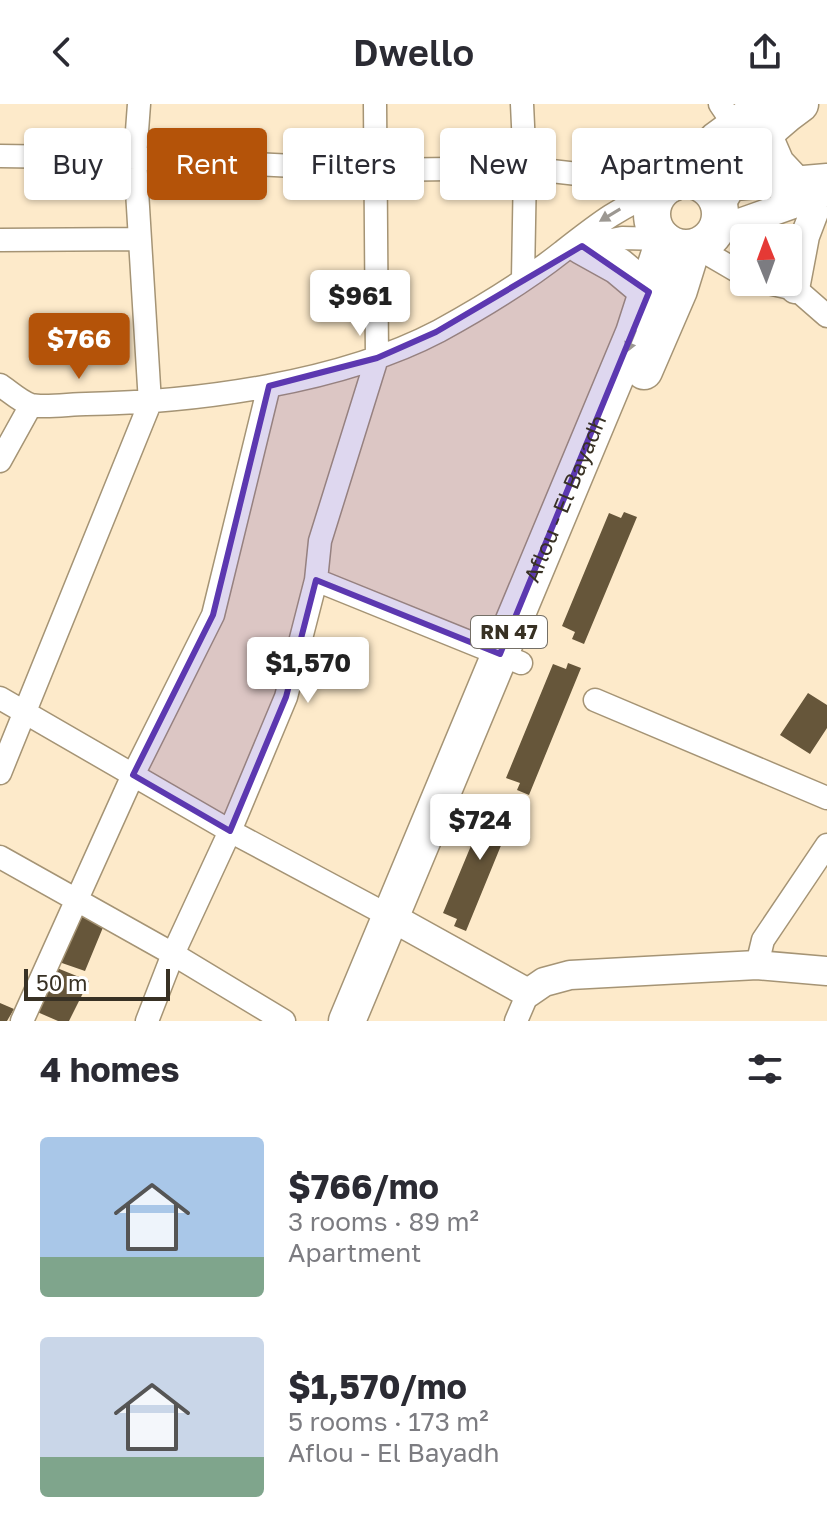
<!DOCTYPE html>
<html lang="en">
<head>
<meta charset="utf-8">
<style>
  :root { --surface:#fff; --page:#f7f7f7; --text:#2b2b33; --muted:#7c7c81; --accent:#b45309 }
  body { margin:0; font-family:"Golos Text",sans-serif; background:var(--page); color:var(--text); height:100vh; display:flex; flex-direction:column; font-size:30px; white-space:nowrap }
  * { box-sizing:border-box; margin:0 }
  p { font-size:26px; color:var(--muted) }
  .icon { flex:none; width:44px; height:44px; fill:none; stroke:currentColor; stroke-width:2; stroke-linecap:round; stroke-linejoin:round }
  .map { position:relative; height:917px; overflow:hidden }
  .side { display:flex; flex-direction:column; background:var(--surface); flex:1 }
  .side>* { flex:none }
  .top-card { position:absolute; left:24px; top:24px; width:780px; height:72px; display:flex; gap:16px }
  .needle { width:52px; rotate:359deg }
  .tools { position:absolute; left:730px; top:120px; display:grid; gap:16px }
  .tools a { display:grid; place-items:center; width:72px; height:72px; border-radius:8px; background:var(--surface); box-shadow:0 2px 6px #0004; font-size:40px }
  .scale { position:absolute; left:24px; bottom:20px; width:146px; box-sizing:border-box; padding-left:8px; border:4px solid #383124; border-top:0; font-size:22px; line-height:28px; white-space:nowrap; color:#383124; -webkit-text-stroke:6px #fff; paint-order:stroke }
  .price { position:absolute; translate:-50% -68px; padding:0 18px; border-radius:8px; background:#fff; color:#222; font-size:26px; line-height:52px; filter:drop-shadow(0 2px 4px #0008) }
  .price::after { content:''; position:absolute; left:50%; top:48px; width:24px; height:18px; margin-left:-12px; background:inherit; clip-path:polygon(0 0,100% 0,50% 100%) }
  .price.active { background:var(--accent); color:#fff }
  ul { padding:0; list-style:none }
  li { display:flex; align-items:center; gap:24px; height:200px; padding:0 40px }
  li span { display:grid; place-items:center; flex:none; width:224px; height:160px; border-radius:8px; color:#555 }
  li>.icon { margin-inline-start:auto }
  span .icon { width:96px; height:96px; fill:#fffc; stroke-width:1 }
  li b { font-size:34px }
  h2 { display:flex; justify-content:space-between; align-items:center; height:96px; padding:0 40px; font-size:34px }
  .tag { padding:0 28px; border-radius:8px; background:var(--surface); box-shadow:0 2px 6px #0004; font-size:28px; line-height:72px }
  .tag.active { background:var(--accent); color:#fff }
  header { display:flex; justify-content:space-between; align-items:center; height:104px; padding:0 40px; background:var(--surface); font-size:36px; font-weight:600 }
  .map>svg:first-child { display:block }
  .building { fill:#66563a }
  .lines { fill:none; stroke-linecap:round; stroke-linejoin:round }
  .minor-casing { stroke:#a59475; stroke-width:25 }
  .tertiary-casing { stroke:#a59475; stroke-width:31 }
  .primary-casing { stroke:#a59475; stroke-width:39 }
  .minor { stroke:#fff; stroke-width:22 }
  .tertiary { stroke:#fff; stroke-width:28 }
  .primary { stroke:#fff; stroke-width:36 }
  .oneway { fill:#9c9892 }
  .marked { fill:#5c38b0; fill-opacity:0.2; stroke:#5c38b0; stroke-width:6; stroke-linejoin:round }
  .labels { text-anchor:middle; stroke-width:8; stroke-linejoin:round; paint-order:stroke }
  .shield { fill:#fff; stroke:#746f66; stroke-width:2 }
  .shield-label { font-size:20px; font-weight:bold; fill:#383124 }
  .street-label { font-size:22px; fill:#383124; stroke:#fff }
</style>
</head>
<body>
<header><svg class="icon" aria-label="back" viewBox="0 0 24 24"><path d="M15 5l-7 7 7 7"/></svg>Dwello<svg class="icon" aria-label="share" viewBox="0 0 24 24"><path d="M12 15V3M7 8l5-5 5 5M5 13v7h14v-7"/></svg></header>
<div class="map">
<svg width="827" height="917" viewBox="0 0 827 917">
  <rect width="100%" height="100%" fill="#fdeaca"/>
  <path class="building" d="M 624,408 L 637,413 L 584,540 L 572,535 L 575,528 L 562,522 L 609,409 L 621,414 Z
    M 568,559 L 581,564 L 529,691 L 517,686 L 520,679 L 506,674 L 553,560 L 566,565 Z
    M 808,589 L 827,601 L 827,624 L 810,650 L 780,631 Z
    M 505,695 L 518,700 L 466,827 L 454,822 L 457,815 L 443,809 L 490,696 L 503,701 Z
    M 80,809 L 104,821 L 85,867 L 59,858 Z
    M 57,864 L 89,877 L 69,917 L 58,917 L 35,907 Z
    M 0,899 L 14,905 L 7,917 L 0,917 Z"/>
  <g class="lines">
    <defs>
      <path id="minor" d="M 522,0 L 525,64 L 523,174
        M 720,0 L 735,22
        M 0,52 L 135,54 L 375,66 L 525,64 L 639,77 L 667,82
        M 0,136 L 140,135
        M 582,142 L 622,134 L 663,135
        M 696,143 L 744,171
        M 763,178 L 795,185
        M 788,178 L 827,212
        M 0,281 C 9,287 21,298 31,301 C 44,304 71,300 86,300 C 197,298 340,279 439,227 C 481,204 524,178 562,148 C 599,119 619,103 664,85
        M 0,357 L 31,301
        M 316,476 L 521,559
        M 0,594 L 230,727 L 391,813
        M 595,596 L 827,694
        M 0,669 L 150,299 L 135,54 L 139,0
        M 0,753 L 173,850 L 284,917
        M 757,861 L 763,836 L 827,741
        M 22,917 L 133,671 L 213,511 L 269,282
        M 147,917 L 173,850 L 230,727 L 286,593 L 316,476 L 320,437 L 377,254 L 375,0
        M 516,917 L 528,889"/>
      <path id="tertiary" d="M 712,84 L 827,74
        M 718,124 L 734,121 L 827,88
        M 795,185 L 805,132 L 821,90
        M 391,813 L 528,889 L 544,878 L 570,871 L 757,861 L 827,867"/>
      <g id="primary">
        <path d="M 763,30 L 776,60 L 791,76"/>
        <circle cx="686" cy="110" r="34"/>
        <path d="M 673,79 L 717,36 L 766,0"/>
        <path d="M 718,97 C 742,55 760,28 800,0"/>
        <path d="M 582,142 L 618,162 L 649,188"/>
        <path d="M 644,267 L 679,186 L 692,144"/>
        <path id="s1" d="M 347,917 L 634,229 L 664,136"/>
      </g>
    </defs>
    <use href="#minor" class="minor-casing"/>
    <use href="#tertiary" class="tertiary-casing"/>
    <use href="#primary" class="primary-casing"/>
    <use href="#minor" class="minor"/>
    <use href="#tertiary" class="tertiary"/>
    <use href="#primary" class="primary"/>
  </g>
  <defs><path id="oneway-solid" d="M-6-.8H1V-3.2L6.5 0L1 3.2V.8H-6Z" transform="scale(2)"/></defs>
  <g class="oneway">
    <use href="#oneway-solid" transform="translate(610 111) rotate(149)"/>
    <use href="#oneway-solid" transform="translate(631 237) rotate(112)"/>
  </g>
  <path class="marked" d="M 582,142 L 649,188 L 500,550 L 316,476 L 286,593 L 230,727 L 133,671 L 213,511 L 269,282 L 377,254 L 436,228 Z"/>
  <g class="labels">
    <rect class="shield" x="471" y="512" width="76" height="32" rx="6"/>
    <g class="shield-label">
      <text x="509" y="535">RN 47</text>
    </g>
    <g class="street-label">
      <text dy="8" stroke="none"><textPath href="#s1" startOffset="566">Aflou - El Bayadh</textPath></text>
    </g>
  </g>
</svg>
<div class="tools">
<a><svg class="needle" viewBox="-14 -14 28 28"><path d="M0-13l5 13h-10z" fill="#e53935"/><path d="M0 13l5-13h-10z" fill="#7c7c81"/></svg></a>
</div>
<div class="scale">50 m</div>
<b class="price" style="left:360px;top:234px">$961</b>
<b class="price active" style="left:79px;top:277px">$766</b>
<b class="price" style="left:308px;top:601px">$1,570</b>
<b class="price" style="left:480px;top:758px">$724</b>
<div class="top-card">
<a class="tag">Buy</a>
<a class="tag active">Rent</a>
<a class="tag">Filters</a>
<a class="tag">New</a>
<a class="tag">Apartment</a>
</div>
</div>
<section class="side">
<h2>4 homes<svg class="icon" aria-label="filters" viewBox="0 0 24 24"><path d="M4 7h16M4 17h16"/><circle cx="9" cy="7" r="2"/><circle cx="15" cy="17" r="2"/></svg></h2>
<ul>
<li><span style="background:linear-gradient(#a9c7e8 75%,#7fa58c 0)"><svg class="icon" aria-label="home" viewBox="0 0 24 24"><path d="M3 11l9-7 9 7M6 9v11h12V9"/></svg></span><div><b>$766/mo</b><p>3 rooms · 89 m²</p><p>Apartment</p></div></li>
<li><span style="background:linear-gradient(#c9d6e8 75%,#7fa58c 0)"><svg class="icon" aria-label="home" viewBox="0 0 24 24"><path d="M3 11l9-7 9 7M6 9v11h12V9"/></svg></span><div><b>$1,570/mo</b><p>5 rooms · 173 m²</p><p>Aflou - El Bayadh</p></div></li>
</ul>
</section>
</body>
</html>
